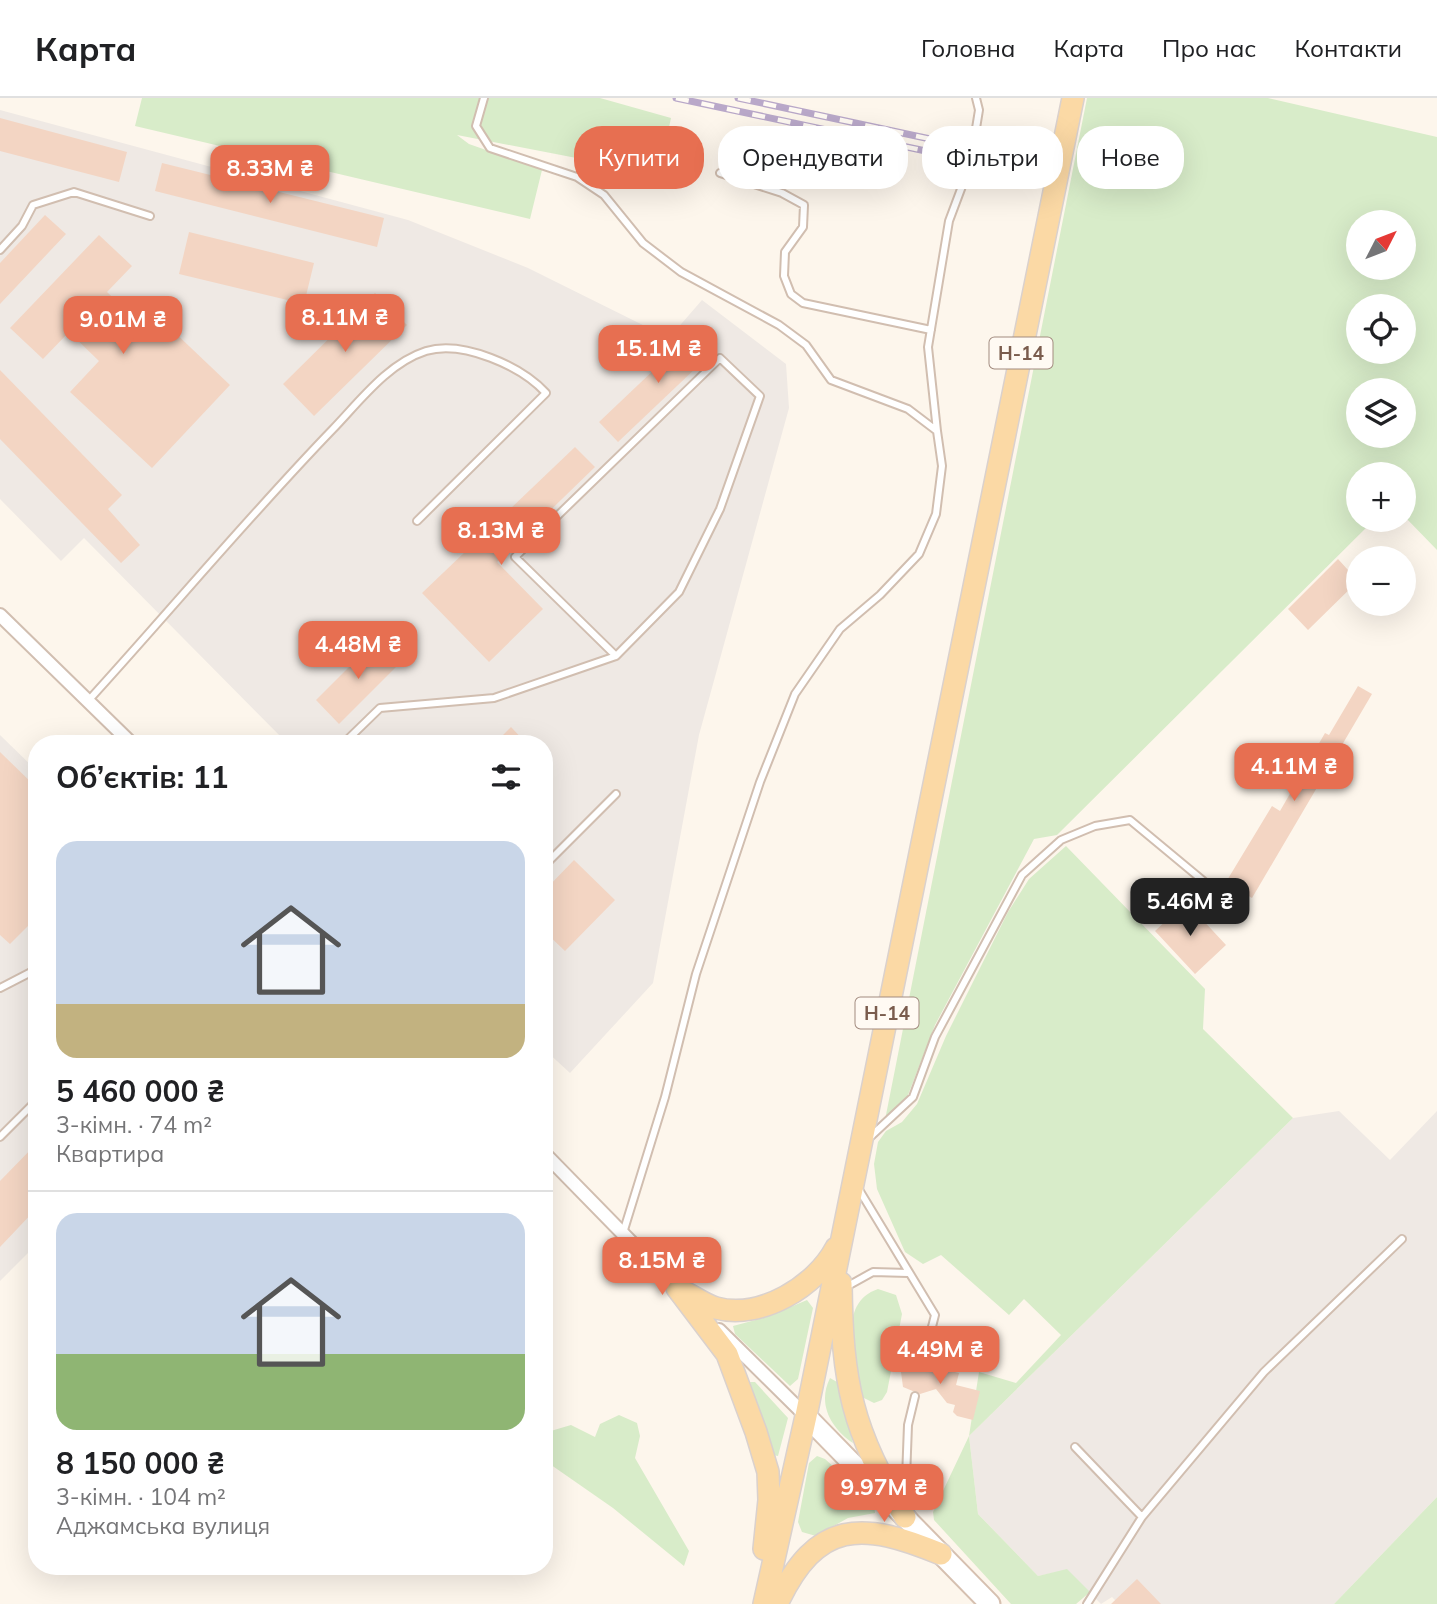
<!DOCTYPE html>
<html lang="uk">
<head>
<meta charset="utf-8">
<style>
  :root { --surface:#fff; --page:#f2f2f2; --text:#202124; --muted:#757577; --line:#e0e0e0; --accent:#e76f51 }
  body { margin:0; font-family:Mulish,sans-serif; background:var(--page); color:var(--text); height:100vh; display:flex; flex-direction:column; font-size:26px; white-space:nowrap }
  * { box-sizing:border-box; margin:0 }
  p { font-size:23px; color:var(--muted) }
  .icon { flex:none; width:38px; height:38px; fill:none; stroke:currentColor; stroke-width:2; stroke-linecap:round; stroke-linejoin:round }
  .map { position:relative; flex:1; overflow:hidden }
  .side { position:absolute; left:28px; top:637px; width:525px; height:840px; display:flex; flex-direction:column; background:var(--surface); border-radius:28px; box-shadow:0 7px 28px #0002 }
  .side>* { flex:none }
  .banner { position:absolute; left:574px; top:28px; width:665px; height:63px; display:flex; gap:14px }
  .needle { width:46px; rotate:48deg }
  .controls { position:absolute; left:1346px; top:112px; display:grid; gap:14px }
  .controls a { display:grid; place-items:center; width:70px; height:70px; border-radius:50%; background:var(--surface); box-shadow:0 7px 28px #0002; font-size:35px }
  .price { position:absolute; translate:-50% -60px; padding:0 16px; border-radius:14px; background:var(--accent); color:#fff; font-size:23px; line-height:46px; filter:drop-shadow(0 2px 4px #0008) }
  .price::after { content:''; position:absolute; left:50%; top:42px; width:21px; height:16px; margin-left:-10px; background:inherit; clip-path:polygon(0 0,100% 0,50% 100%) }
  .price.on { background:#222; color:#fff }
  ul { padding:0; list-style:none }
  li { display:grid; align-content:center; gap:14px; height:371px; padding:0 28px }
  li+li { border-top:2px solid var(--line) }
  li span { display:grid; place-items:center; height:217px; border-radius:21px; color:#555 }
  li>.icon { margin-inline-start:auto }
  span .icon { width:126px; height:126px; fill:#fffc; stroke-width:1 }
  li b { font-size:30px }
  h2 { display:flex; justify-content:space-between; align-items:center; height:84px; padding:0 28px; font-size:30px }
  .chip { padding:0 24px; border-radius:28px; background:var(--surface); box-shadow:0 7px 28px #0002; font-size:24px; line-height:63px }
  .chip.on { background:var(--accent); color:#fff }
  header { display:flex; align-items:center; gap:42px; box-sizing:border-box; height:98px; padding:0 35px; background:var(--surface); border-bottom:2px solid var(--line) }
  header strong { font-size:33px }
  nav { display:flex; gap:38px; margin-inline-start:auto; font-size:24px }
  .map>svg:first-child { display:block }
  .industrial { fill:#efe9e4 }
  .green { fill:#d8ecc9; fill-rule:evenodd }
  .building { fill:#f3d5c3 }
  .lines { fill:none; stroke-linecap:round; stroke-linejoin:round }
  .lane-casing { stroke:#d1beb0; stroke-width:10 }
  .street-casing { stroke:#d1beb0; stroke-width:16 }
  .secondary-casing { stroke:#d6c0b0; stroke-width:23 }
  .primary-casing { stroke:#dad1cd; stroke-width:24 }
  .lane { stroke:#fff; stroke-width:6 }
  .street { stroke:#fff; stroke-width:12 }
  .secondary { stroke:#fff; stroke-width:19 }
  .primary { stroke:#fbd9a5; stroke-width:21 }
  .rail-casing { stroke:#b9a8c9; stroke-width:7 }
  .rail { stroke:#fffaf3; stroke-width:4.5; stroke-dasharray:13; stroke-linecap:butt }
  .labels { text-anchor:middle; stroke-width:7; stroke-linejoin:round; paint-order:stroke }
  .shield { fill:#fffaf3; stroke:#a28b7f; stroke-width:2 }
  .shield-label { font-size:19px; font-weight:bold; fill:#7a5c4d }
</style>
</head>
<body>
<header>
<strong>Карта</strong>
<nav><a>Головна</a><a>Карта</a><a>Про нас</a><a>Контакти</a></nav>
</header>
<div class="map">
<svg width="1437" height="1506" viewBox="0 0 1437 1506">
  <rect width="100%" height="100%" fill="#fdf6ec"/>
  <path class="industrial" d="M 0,12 L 408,122 L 528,170 L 669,240 L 702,202 L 786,266 L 789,310 L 699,637 L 653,885 L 570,975 L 544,951 L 544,646 L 288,646 L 84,440 L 61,463 L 0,401 Z
    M 0,637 L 37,673 L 37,1146 L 0,1183 Z
    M 1339,1013 L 1390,1062 L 1437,1013 L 1437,1399 L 1334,1506 L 1119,1506 L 1112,1499 L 1101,1506 L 1067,1472 L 1038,1478 L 978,1416 L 969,1338 L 1293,1020 Z"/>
  <path class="green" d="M 142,0 L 600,0 L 671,20 L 659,76 L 457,37 L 469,46 L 542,72 L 530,121 L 135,28 Z
    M 1087,0 L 1268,0 L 1437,39 L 1437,452 L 1404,418 L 1404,376 L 1358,376 L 1358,422 L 1374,422 L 1057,737 L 1034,741 L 935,927 L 908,997 L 885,1022 ZM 1358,124 L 1404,124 L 1404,170 L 1358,170 ZM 1358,208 L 1404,208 L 1404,254 L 1358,254 ZM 1358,292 L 1404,292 L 1404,338 L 1358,338 Z
    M 1066,748 L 1205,891 L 1203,931 L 1293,1020 L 969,1338 L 978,1416 L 1038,1478 L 1067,1471 L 1090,1494 L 1076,1506 L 1011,1506 L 934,1422 L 933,1414 L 969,1338 L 979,1274 L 1016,1285 L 1061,1237 L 1024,1201 L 1009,1217 L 941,1157 L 923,1166 L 905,1154 L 877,1091 L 874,1066 L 878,1044 L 886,1033 L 902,1024 L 917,1006 L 946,938 L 1008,814 L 1029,781 Z
    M 878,1191 L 896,1197 L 902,1216 L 887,1294 L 882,1302 L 874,1305 L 862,1299 C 855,1267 835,1205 878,1191 Z
    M 807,1202 L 813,1210 L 798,1281 L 790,1288 L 735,1236 L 733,1228 L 767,1219 Z
    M 830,1280 L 837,1284 L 853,1345 C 831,1330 817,1306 830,1280 Z
    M 750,1284 L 755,1284 L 788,1320 L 778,1358 L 773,1357 Z
    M 619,1317 L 637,1325 L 640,1338 L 635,1360 L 689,1453 L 684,1468 L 613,1410 L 544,1362 L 544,1335 L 571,1327 L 595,1339 L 600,1326 Z
    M 817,1358 L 825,1361 L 874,1405 L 875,1415 L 848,1420 L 816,1438 L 802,1434 L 798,1424 L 809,1365 Z
    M 1437,1399 L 1437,1506 L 1334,1506 Z"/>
  <path class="building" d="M 0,20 L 127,54 L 119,84 L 0,53 Z
    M 162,65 L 384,120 L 377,149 L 155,93 Z
    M 45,117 L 66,136 L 0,206 L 0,165 Z
    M 189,134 L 314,165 L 304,206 L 179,176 Z
    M 99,137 L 132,168 L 107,194 L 137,223 L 149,210 L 230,287 L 152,370 L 70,294 L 99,263 L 69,234 L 43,261 L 10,230 Z
    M 375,195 L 407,227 L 314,318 L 283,286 Z
    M 698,230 L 717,250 L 618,344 L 599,324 Z
    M 0,272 L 122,397 L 108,411 L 140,447 L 121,465 L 0,341 Z
    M 575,349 L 595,369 L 497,464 L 543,511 L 489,564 L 422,495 Z
    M 1338,461 L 1358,483 L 1308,532 L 1288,511 Z
    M 377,541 L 401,564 L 339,626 L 316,602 Z
    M 1358,588 L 1372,596 L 1252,800 L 1226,784 L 1272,708 L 1280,713 L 1325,635 L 1329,637 Z
    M 511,629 L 527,646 L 494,646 Z
    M 0,654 L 37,690 L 37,819 L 10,846 L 0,837 Z
    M 574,762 L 615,802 L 565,853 L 544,833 L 544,793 Z
    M 1186,804 L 1226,847 L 1195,876 L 1155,833 Z
    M 37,1045 L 37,1110 L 0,1149 L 0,1083 Z
    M 921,1260 L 935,1269 L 959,1275 L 956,1287 L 980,1293 L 973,1322 L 957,1318 L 953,1314 L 955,1307 L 947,1305 L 936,1291 L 920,1296 L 903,1289 L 901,1274 L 910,1262 Z
    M 1137,1481 L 1161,1506 L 1111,1506 Z"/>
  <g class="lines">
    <defs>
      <path id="lane" d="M 484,0 L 476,28 L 490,50 L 577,79 L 604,97 L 643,145 L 681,174 L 779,227 L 806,247 L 831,282 L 908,311 L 937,333 L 942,368 L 936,416 L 919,456 L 880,497 L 840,531 L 795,596 L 760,684 L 696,876 L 665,999 L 623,1135
        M 720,75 L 782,95 L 804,107 L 803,129 L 785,154 L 784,178 L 791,196 L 803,205 L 931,232
        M 0,152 L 22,128 L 33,107 L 74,94 L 150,118
        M 937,333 L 928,249 L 949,123 L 970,67 L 979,12 L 976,0
        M 88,603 C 170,513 248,419 333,331 C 359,304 388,265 426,253 C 463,242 521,268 546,295 L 417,423
        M 343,646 L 380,610 L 494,600 L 616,558 L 679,494 L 720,411 L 760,298 L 720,260 L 515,459 L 616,558
        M 544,768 L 616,696
        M 0,890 L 37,871
        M 0,1039 L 37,1002
        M 869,1040 L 913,999 L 935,939 L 1022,777 L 1061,742 L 1095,728 L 1130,722 L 1242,815
        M 858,1090 L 935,1217 L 925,1256
        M 846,1189 L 873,1174 L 908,1175
        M 1075,1349 L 1142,1419 L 1087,1506
        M 905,1407 L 908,1327 L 915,1298
        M 1142,1419 L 1264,1274 L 1402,1141"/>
      <path id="street" d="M 0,517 L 132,646
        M 544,1055 L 681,1195
        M 719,1232 L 806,1318"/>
      <path id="secondary" d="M 806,1318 L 990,1506"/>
      <path id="primary" d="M 841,1185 C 842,1283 852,1335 905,1419
        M 677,1190 L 727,1256 L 756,1334 L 768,1374 L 769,1402 L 764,1451
        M 682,1193 C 693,1198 705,1207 716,1210 C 761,1222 816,1188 836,1150
        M 764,1506 L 806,1318 L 1073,0
        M 777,1506 C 817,1421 862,1423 941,1456"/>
    </defs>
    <use href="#lane" class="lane-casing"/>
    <use href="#street" class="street-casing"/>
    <use href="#secondary" class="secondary-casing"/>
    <use href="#primary" class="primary-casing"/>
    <use href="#lane" class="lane"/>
    <use href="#street" class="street"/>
    <use href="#secondary" class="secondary"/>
    <use href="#primary" class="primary"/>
    <defs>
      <path id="rail" d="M 676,0 L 954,59
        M 738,0 L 949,45"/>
    </defs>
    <use href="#rail" class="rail-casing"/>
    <use href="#rail" class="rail"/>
  </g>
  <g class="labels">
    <g class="shield">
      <rect x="989.5" y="239.5" width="63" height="31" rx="5"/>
      <rect x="855.5" y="899.5" width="63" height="31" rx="5"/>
    </g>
    <g class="shield-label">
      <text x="1021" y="262">Н-14</text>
      <text x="887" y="922">Н-14</text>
    </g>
  </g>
</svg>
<div class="controls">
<a><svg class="needle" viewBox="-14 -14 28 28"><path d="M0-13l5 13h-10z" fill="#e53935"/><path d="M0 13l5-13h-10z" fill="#757577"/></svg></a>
<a><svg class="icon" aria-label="locate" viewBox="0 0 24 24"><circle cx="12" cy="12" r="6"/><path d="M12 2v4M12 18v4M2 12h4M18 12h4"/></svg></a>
<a><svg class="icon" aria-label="layers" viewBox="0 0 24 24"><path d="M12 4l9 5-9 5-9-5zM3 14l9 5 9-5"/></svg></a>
<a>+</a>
<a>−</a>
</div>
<b class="price" style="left:270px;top:107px">8.33M ₴</b>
<b class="price" style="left:345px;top:256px">8.11M ₴</b>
<b class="price" style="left:123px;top:258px">9.01M ₴</b>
<b class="price" style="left:658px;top:287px">15.1M ₴</b>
<b class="price" style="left:501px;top:469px">8.13M ₴</b>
<b class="price" style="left:358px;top:583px">4.48M ₴</b>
<b class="price" style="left:1294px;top:705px">4.11M ₴</b>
<b class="price on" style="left:1190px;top:840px">5.46M ₴</b>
<b class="price" style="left:662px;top:1199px">8.15M ₴</b>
<b class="price" style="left:940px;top:1288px">4.49M ₴</b>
<b class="price" style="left:884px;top:1426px">9.97M ₴</b>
<div class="banner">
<a class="chip on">Купити</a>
<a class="chip">Орендувати</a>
<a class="chip">Фільтри</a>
<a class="chip">Нове</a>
</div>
<section class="side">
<h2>Об’єктів: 11<svg class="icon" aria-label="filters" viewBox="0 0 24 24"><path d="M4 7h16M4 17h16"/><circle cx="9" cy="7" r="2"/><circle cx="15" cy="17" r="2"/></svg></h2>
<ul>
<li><span style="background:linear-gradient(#c9d6e8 75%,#c2b280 0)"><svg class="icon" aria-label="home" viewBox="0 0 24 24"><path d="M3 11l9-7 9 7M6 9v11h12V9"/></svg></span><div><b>5 460 000 ₴</b><p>3-кімн. · 74 m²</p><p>Квартира</p></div></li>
<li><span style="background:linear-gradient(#c9d6e8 65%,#8fb573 0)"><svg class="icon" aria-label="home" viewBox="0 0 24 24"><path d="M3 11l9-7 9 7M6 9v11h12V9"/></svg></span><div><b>8 150 000 ₴</b><p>3-кімн. · 104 m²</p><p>Аджамська вулиця</p></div></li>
</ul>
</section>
</div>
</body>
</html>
